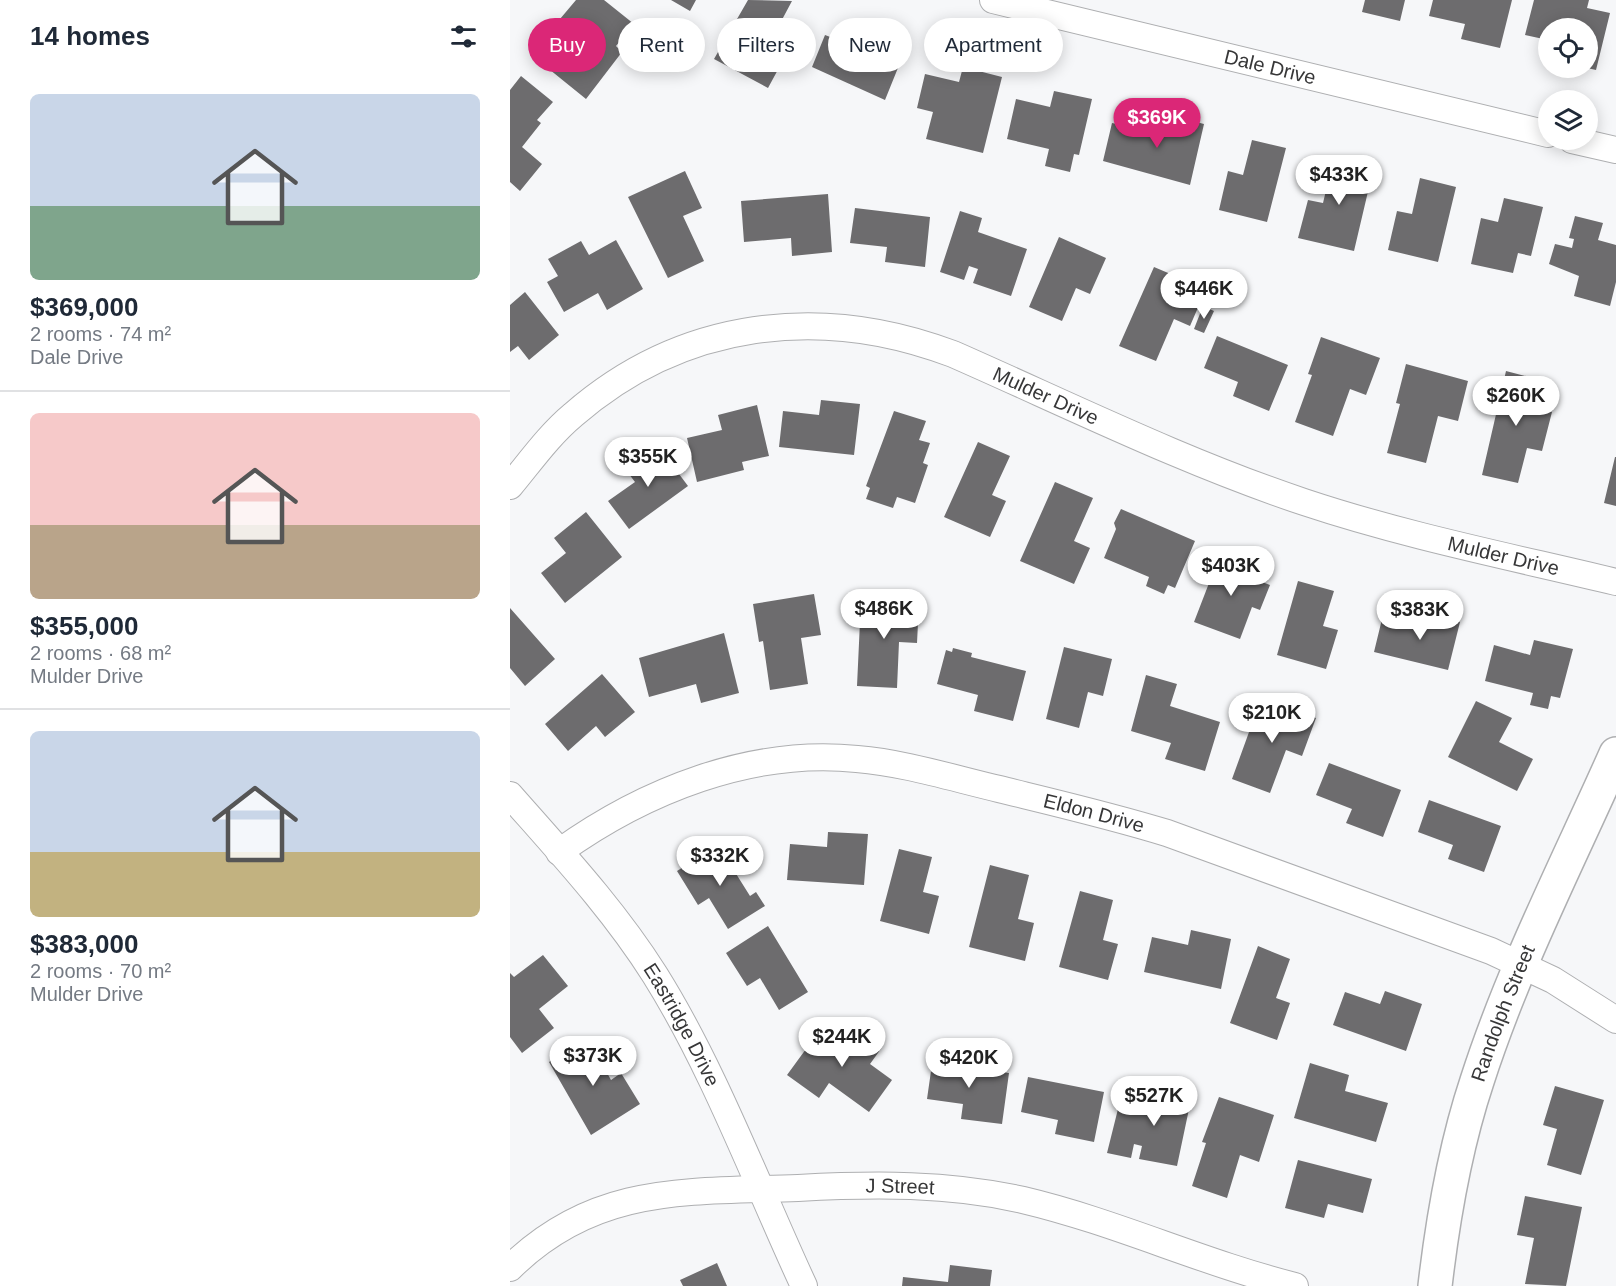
<!DOCTYPE html>
<html lang="en">
<head>
<meta charset="utf-8">
<style>
  :root { --surface:#fff; --page:#f2f2f3; --text:#1f2937; --muted:#747a83; --line:#e0e1e3; --accent:#db2777 }
  body { margin:0; font-family:Helvetica,sans-serif; background:var(--page); color:var(--text); height:100vh; display:flex; flex-direction:column; font-size:22px; white-space:nowrap }
  * { box-sizing:border-box; margin:0 }
  p { font-size:20px; color:var(--muted) }
  .icon { flex:none; width:33px; height:33px; fill:none; stroke:currentColor; stroke-width:2; stroke-linecap:round; stroke-linejoin:round }
  .map { position:relative; flex:1; overflow:hidden }
  .details { display:flex; flex-direction:column; background:var(--surface); width:510px }
  .details>* { flex:none }
  .top-card { position:absolute; left:18px; top:18px; width:570px; height:54px; display:flex; gap:12px }
  .fabs { position:absolute; left:1028px; top:18px; display:grid; gap:12px }
  .fabs a { display:grid; place-items:center; width:60px; height:60px; border-radius:50%; background:var(--surface); box-shadow:0 3px 15px #0003; font-size:30px }
  .price { position:absolute; translate:-50% -51px; padding:0 14px; border-radius:21px; background:#fff; color:#222; font-size:20px; line-height:39px; filter:drop-shadow(0 2px 3px #0008) }
  .price::after { content:''; position:absolute; left:50%; top:36px; width:18px; height:14px; margin-left:-9px; background:inherit; clip-path:polygon(0 0,100% 0,50% 100%) }
  .price.current { background:var(--accent); color:#fff }
  ul { padding:0; list-style:none }
  li { display:grid; align-content:center; gap:12px; height:318px; padding:0 30px }
  li+li { border-top:2px solid var(--line) }
  li span { display:grid; place-items:center; height:186px; border-radius:9px; color:#555 }
  li>.icon { margin-inline-start:auto }
  span .icon { width:108px; height:108px; fill:#fffc; stroke-width:1 }
  li b { font-size:26px }
  h2 { display:flex; justify-content:space-between; align-items:center; height:72px; padding:0 30px; font-size:26px }
  .tag { padding:0 21px; border-radius:27px; background:var(--surface); box-shadow:0 3px 15px #0003; font-size:21px; line-height:54px }
  .tag.current { background:var(--accent); color:#fff }
  main { display:flex; flex:1; min-height:0 }
  .map>svg:first-child { display:block }
  .building { fill:#6d6c6e }
  .lines { fill:none; stroke-linecap:round; stroke-linejoin:round }
  .minor-casing { stroke:#aeafb1; stroke-width:28 }
  .tertiary-casing { stroke:#aeafb1; stroke-width:36 }
  .minor { stroke:#fff; stroke-width:26 }
  .tertiary { stroke:#fff; stroke-width:33 }
  .labels { text-anchor:middle; stroke-width:6; stroke-linejoin:round; paint-order:stroke }
  .street-label { font-size:20px; fill:#373738; stroke:#fff }
</style>
</head>
<body>
<main>
<section class="details">
<h2>14 homes<svg class="icon" aria-label="filters" viewBox="0 0 24 24"><path d="M4 7h16M4 17h16"/><circle cx="9" cy="7" r="2"/><circle cx="15" cy="17" r="2"/></svg></h2>
<ul>
<li><span style="background:linear-gradient(#c9d6e8 60%,#7fa58c 0)"><svg class="icon" aria-label="home" viewBox="0 0 24 24"><path d="M3 11l9-7 9 7M6 9v11h12V9"/></svg></span><div><b>$369,000</b><p>2 rooms · 74 m²</p><p>Dale Drive</p></div></li>
<li><span style="background:linear-gradient(#f6c9c9 60%,#b9a48a 0)"><svg class="icon" aria-label="home" viewBox="0 0 24 24"><path d="M3 11l9-7 9 7M6 9v11h12V9"/></svg></span><div><b>$355,000</b><p>2 rooms · 68 m²</p><p>Mulder Drive</p></div></li>
<li><span style="background:linear-gradient(#c9d6e8 65%,#c2b280 0)"><svg class="icon" aria-label="home" viewBox="0 0 24 24"><path d="M3 11l9-7 9 7M6 9v11h12V9"/></svg></span><div><b>$383,000</b><p>2 rooms · 70 m²</p><p>Mulder Drive</p></div></li>
</ul>
</section>
<div class="map">
<svg width="1106" height="1286" viewBox="0 0 1106 1286">
  <rect width="100%" height="100%" fill="#f6f7f9"/>
  <path class="building" d="M 66,0 L 94,0 L 124,24 L 106,46 L 112,52 L 76,99 L 29,61 L 58,25 L 50,19 Z
    M 161,0 L 186,0 L 180,11 Z
    M 238,0 L 282,1 L 259,44 L 277,53 L 258,88 L 204,59 Z
    M 855,0 L 895,0 L 890,21 L 852,12 Z
    M 923,0 L 1002,0 L 990,48 L 951,39 L 955,24 L 919,16 Z
    M 1024,0 L 1079,0 L 1077,8 L 1100,13 L 1086,70 L 1077,68 L 1077,28 L 1038,28 L 1038,40 L 1015,35 Z
    M 359,33 L 396,48 L 375,100 L 302,67 L 315,35 L 352,49 Z
    M 453,67 L 492,77 L 473,153 L 416,139 L 423,112 L 407,108 L 415,74 L 449,82 Z
    M 11,76 L 43,102 L 27,120 L 31,123 L 12,147 L 32,164 L 10,191 L 0,182 L 0,90 Z
    M 544,91 L 582,99 L 569,155 L 564,154 L 560,172 L 535,166 L 539,149 L 497,139 L 506,99 L 540,107 Z
    M 655,114 L 694,124 L 680,185 L 593,161 L 602,123 L 651,134 Z
    M 742,140 L 776,148 L 757,222 L 709,210 L 718,171 L 733,175 Z
    M 824,157 L 864,166 L 844,251 L 788,238 L 798,200 L 813,203 Z
    M 175,171 L 192,208 L 173,216 L 194,261 L 158,278 L 118,197 Z
    M 910,178 L 946,187 L 928,262 L 878,250 L 887,211 L 902,214 Z
    M 318,194 L 322,252 L 282,256 L 281,238 L 234,242 L 231,201 Z
    M 994,198 L 1033,207 L 1021,256 L 1008,253 L 1003,273 L 961,264 L 971,218 L 988,222 Z
    M 345,208 L 420,217 L 415,267 L 375,262 L 377,247 L 340,243 Z
    M 450,211 L 472,218 L 468,232 L 517,249 L 501,296 L 463,283 L 468,269 L 459,266 L 454,280 L 430,272 Z
    M 1065,216 L 1093,223 L 1088,240 L 1106,245 L 1106,282 L 1100,306 L 1064,296 L 1069,276 L 1039,264 L 1045,244 L 1062,248 L 1064,239 L 1059,238 Z
    M 549,237 L 596,258 L 580,294 L 566,288 L 552,321 L 519,307 Z
    M 106,240 L 133,289 L 97,310 L 88,293 L 54,312 L 37,282 L 48,276 L 38,259 L 71,241 L 79,255 Z
    M 644,267 L 696,289 L 680,326 L 664,319 L 646,361 L 609,346 Z
    M 15,292 L 49,335 L 19,360 L 8,346 L 0,352 L 0,305 Z
    M 693,306 L 704,311 L 694,333 L 684,329 Z
    M 707,336 L 778,365 L 759,411 L 723,396 L 728,382 L 694,368 Z
    M 811,337 L 870,358 L 856,395 L 840,389 L 823,436 L 785,422 L 802,375 L 798,374 Z
    M 896,364 L 958,381 L 948,421 L 928,416 L 916,463 L 877,453 L 890,404 L 886,403 Z
    M 996,371 L 1035,381 L 1028,409 L 1042,412 L 1032,451 L 1017,448 L 1008,483 L 972,475 Z
    M 311,400 L 350,404 L 344,455 L 269,447 L 273,411 L 309,415 Z
    M 247,405 L 259,456 L 232,462 L 234,470 L 187,482 L 177,438 L 212,430 L 208,415 Z
    M 384,411 L 416,421 L 409,440 L 420,443 L 413,463 L 418,465 L 405,503 L 387,497 L 383,508 L 356,499 L 360,488 L 356,486 Z
    M 468,442 L 500,456 L 482,495 L 496,501 L 480,537 L 434,517 Z
    M 148,446 L 178,486 L 119,529 L 98,501 L 125,482 L 116,470 Z
    M 1105,457 L 1106,457 L 1106,506 L 1094,503 Z
    M 545,482 L 583,498 L 564,541 L 580,548 L 564,584 L 510,561 Z
    M 611,509 L 685,541 L 665,588 L 658,585 L 654,594 L 636,586 L 639,577 L 594,558 L 606,529 L 604,523 Z
    M 76,512 L 112,557 L 55,603 L 31,573 L 56,553 L 44,538 Z
    M 711,552 L 744,564 L 739,577 L 760,585 L 750,610 L 742,607 L 730,639 L 684,622 Z
    M 788,581 L 824,591 L 813,626 L 828,630 L 816,669 L 767,655 Z
    M 304,594 L 311,635 L 291,638 L 298,684 L 260,690 L 253,641 L 249,642 L 243,604 Z
    M 351,600 L 409,603 L 407,643 L 389,642 L 387,688 L 347,686 Z
    M 0,608 L 45,659 L 15,686 L 0,668 Z
    M 911,613 L 950,622 L 938,670 L 864,652 L 872,619 L 907,627 Z
    M 214,633 L 229,693 L 191,703 L 186,684 L 139,697 L 129,658 Z
    M 1024,640 L 1063,649 L 1050,698 L 1041,696 L 1038,709 L 1020,705 L 1023,693 L 975,681 L 984,645 L 1020,655 Z
    M 554,647 L 602,659 L 593,696 L 578,692 L 569,728 L 536,719 Z
    M 443,648 L 462,653 L 461,657 L 516,671 L 503,721 L 464,711 L 468,695 L 427,684 L 436,650 L 442,652 Z
    M 92,674 L 125,712 L 95,737 L 86,726 L 58,751 L 35,724 Z
    M 636,675 L 667,684 L 660,706 L 710,722 L 695,771 L 655,759 L 661,743 L 621,731 Z
    M 751,699 L 806,718 L 792,756 L 776,750 L 760,793 L 722,779 Z
    M 966,701 L 1002,718 L 989,742 L 1023,759 L 1007,791 L 938,757 Z
    M 819,763 L 891,790 L 873,837 L 836,823 L 842,809 L 806,795 Z
    M 919,800 L 991,826 L 974,872 L 938,859 L 943,845 L 908,832 Z
    M 318,832 L 358,834 L 354,885 L 277,880 L 280,844 L 317,847 Z
    M 208,845 L 240,896 L 246,892 L 255,906 L 218,929 L 199,898 L 188,905 L 167,871 Z
    M 389,849 L 422,857 L 413,892 L 429,896 L 419,934 L 370,921 Z
    M 480,865 L 519,875 L 508,919 L 524,923 L 515,961 L 459,947 Z
    M 570,891 L 603,900 L 593,940 L 608,944 L 598,980 L 549,967 Z
    M 258,926 L 298,992 L 269,1010 L 250,978 L 237,986 L 216,953 Z
    M 681,930 L 721,939 L 711,989 L 634,972 L 642,937 L 678,945 Z
    M 748,946 L 780,959 L 766,998 L 780,1003 L 767,1040 L 720,1023 Z
    M 33,955 L 58,986 L 29,1009 L 44,1028 L 12,1053 L 0,1037 L 0,973 L 4,977 Z
    M 875,991 L 912,1004 L 896,1051 L 823,1025 L 835,992 L 870,1004 Z
    M 312,1027 L 337,1046 L 349,1029 L 373,1046 L 360,1064 L 382,1080 L 359,1112 L 319,1083 L 309,1098 L 277,1075 Z
    M 77,1037 L 101,1080 L 111,1073 L 130,1104 L 81,1135 L 39,1062 Z
    M 427,1055 L 461,1059 L 459,1068 L 499,1073 L 492,1124 L 451,1119 L 453,1104 L 417,1099 L 422,1064 L 426,1065 Z
    M 800,1063 L 839,1075 L 835,1091 L 878,1103 L 866,1142 L 784,1118 Z
    M 518,1077 L 594,1092 L 584,1142 L 545,1134 L 548,1120 L 511,1112 Z
    M 646,1082 L 683,1090 L 667,1166 L 629,1159 L 632,1146 L 624,1144 L 621,1158 L 597,1153 L 609,1105 L 640,1111 Z
    M 1045,1086 L 1094,1100 L 1071,1175 L 1037,1165 L 1047,1129 L 1033,1125 Z
    M 709,1097 L 764,1115 L 749,1162 L 730,1155 L 717,1198 L 682,1186 L 696,1143 L 692,1142 Z
    M 788,1160 L 862,1179 L 853,1213 L 818,1204 L 814,1218 L 775,1208 Z
    M 1015,1196 L 1072,1207 L 1056,1286 L 1015,1284 L 1024,1238 L 1007,1235 Z
    M 207,1263 L 217,1286 L 173,1286 L 170,1280 Z
    M 440,1265 L 482,1270 L 480,1286 L 392,1286 L 393,1277 L 438,1282 Z"/>
  <g class="lines">
    <defs>
      <g id="minor">
        <path id="s1" d="M 483,0 L 1038,134"/>
        <path d="M 1062,140 L 1106,150"/>
        <path id="s2" d="M 0,486 C 20,462 39,435 63,415 C 172,320 311,304 443,354 C 559,405 674,462 794,502 C 896,536 1002,557 1106,582"/>
        <path id="s3" d="M 0,795 C 51,853 104,910 145,975 C 204,1069 247,1185 294,1286"/>
        <path id="s4" d="M 49,852 C 134,791 241,748 347,759 C 395,763 442,778 489,789 C 546,803 602,816 657,833 L 981,951 L 1043,980 L 1106,1020"/>
        <path id="s5" d="M 0,1268 C 85,1184 178,1192 288,1188 C 363,1184 439,1183 513,1200 C 606,1222 693,1263 785,1286"/>
      </g>
      <g id="tertiary">
        <path id="s6" d="M 925,1286 C 933,1217 945,1147 967,1081 C 1003,969 1058,862 1106,754"/>
      </g>
    </defs>
    <use href="#minor" class="minor-casing"/>
    <use href="#tertiary" class="tertiary-casing"/>
    <use href="#minor" class="minor"/>
    <use href="#tertiary" class="tertiary"/>
  </g>
  <g class="labels">
    <g class="street-label">
      <text dy="7" stroke="none"><textPath href="#s1" startOffset="285">Dale Drive</textPath></text>
      <text dy="7" stroke="none"><textPath href="#s2" startOffset="602">Mulder Drive</textPath></text>
      <text dy="7" stroke="none"><textPath href="#s2" startOffset="1088">Mulder Drive</textPath></text>
      <text dy="7" stroke="none"><textPath href="#s4" startOffset="562">Eldon Drive</textPath></text>
      <text dy="7" stroke="none"><textPath href="#s6" startOffset="282">Randolph Street</textPath></text>
      <text dy="7" stroke="none"><textPath href="#s3" startOffset="288">Eastridge Drive</textPath></text>
      <text dy="7" stroke="none"><textPath href="#s5" startOffset="410">J Street</textPath></text>
    </g>
  </g>
</svg>
<div class="fabs">
<a><svg class="icon" aria-label="locate" viewBox="0 0 24 24"><circle cx="12" cy="12" r="6"/><path d="M12 2v4M12 18v4M2 12h4M18 12h4"/></svg></a>
<a><svg class="icon" aria-label="layers" viewBox="0 0 24 24"><path d="M12 4l9 5-9 5-9-5zM3 14l9 5 9-5"/></svg></a>
</div>
<b class="price current" style="left:647px;top:149px">$369K</b>
<b class="price" style="left:829px;top:206px">$433K</b>
<b class="price" style="left:694px;top:320px">$446K</b>
<b class="price" style="left:1006px;top:427px">$260K</b>
<b class="price" style="left:138px;top:488px">$355K</b>
<b class="price" style="left:721px;top:597px">$403K</b>
<b class="price" style="left:374px;top:640px">$486K</b>
<b class="price" style="left:910px;top:641px">$383K</b>
<b class="price" style="left:762px;top:744px">$210K</b>
<b class="price" style="left:210px;top:887px">$332K</b>
<b class="price" style="left:332px;top:1068px">$244K</b>
<b class="price" style="left:83px;top:1087px">$373K</b>
<b class="price" style="left:459px;top:1089px">$420K</b>
<b class="price" style="left:644px;top:1127px">$527K</b>
<div class="top-card">
<a class="tag current">Buy</a>
<a class="tag">Rent</a>
<a class="tag">Filters</a>
<a class="tag">New</a>
<a class="tag">Apartment</a>
</div>
</div>
</main>
</body>
</html>
